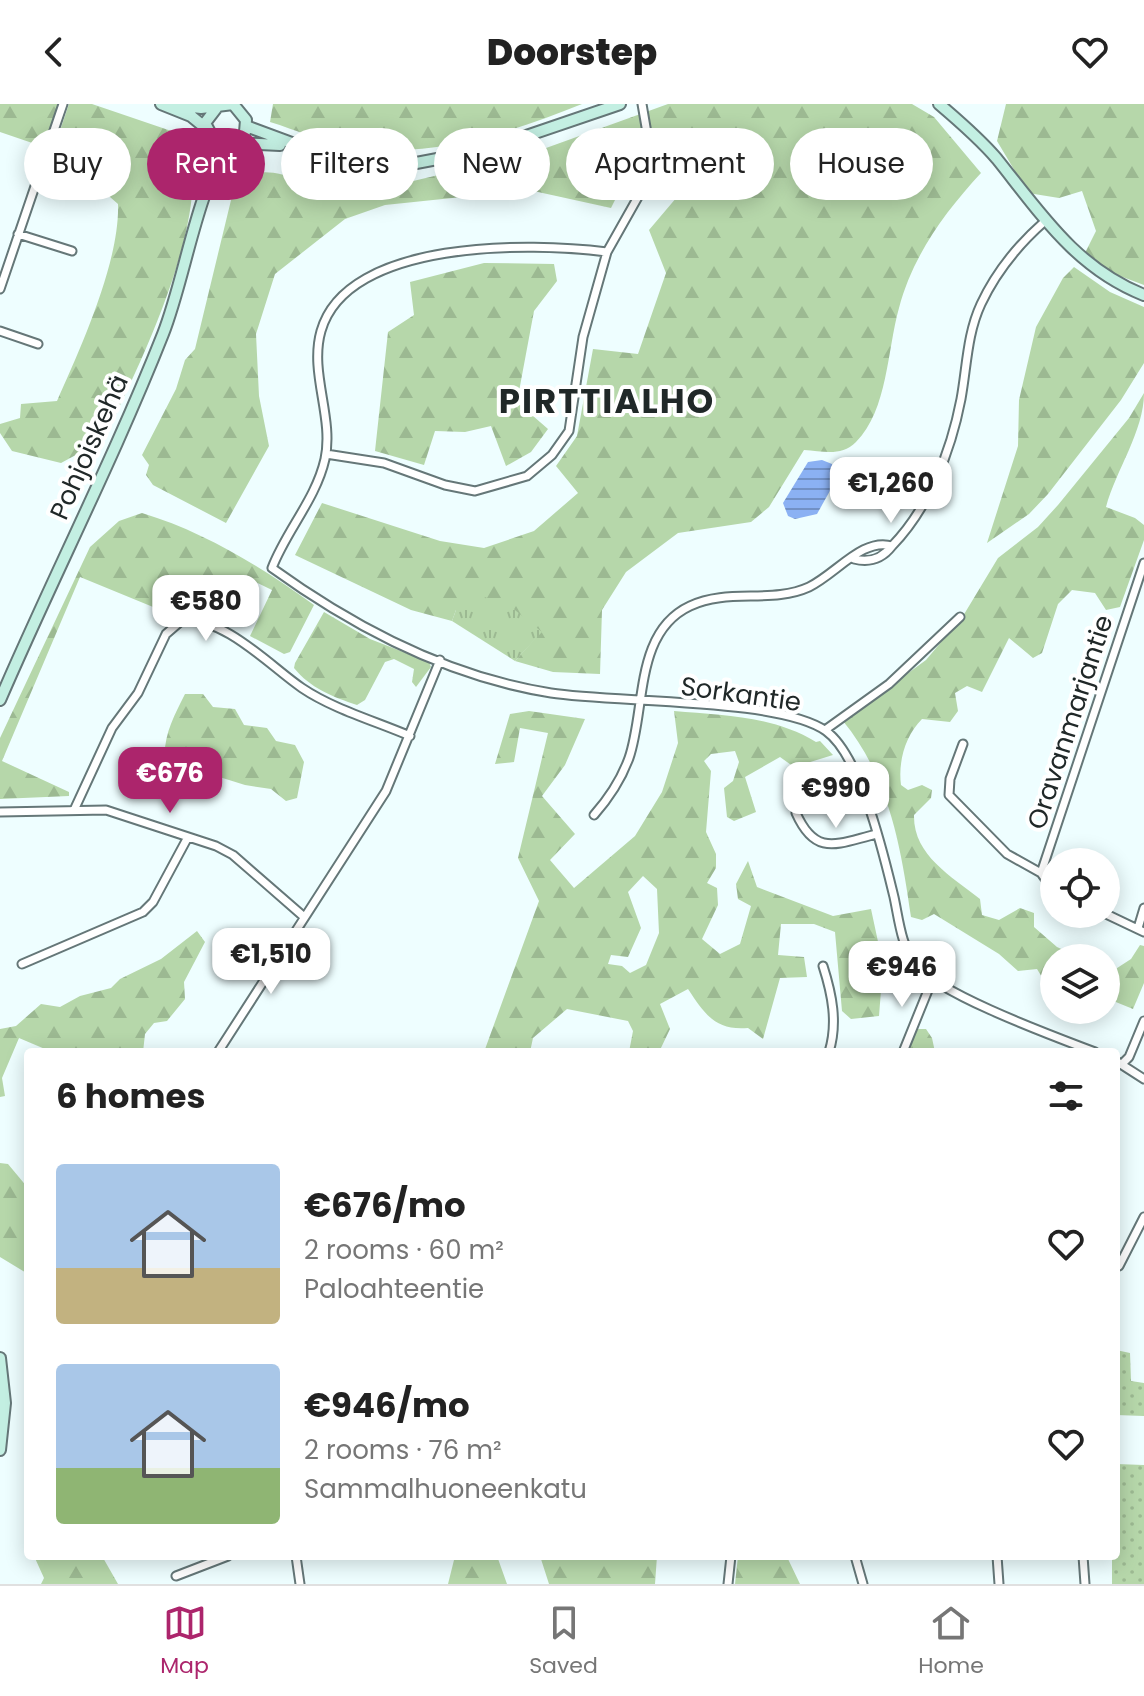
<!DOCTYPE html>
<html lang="en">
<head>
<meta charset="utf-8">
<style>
  :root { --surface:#fff; --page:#f6f6f6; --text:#222; --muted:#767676; --line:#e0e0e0; --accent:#ac256c }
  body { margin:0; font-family:Poppins,sans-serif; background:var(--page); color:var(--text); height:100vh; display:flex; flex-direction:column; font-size:30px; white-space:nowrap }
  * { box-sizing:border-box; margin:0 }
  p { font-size:26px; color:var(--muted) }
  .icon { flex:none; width:44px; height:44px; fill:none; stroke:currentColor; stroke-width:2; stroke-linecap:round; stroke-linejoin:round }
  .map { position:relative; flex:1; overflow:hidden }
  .drawer { position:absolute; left:24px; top:944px; width:1096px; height:512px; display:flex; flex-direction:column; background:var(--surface); border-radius:8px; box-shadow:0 4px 20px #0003 }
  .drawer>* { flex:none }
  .top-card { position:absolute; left:24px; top:24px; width:1096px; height:72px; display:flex; gap:16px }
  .buttons { position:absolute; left:1040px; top:744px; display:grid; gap:16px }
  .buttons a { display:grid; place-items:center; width:80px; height:80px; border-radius:50%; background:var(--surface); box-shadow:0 4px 20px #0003; font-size:40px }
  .price { position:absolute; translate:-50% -68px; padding:0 18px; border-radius:16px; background:#fff; color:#222; font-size:26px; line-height:52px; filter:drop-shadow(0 2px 4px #0008) }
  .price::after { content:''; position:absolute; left:50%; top:48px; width:24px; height:18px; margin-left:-12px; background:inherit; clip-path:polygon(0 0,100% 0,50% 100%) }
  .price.selected { background:var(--accent); color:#fff }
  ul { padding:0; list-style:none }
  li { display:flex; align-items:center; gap:24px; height:200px; padding:0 32px }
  li span { display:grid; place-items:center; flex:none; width:224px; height:160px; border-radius:8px; color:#555 }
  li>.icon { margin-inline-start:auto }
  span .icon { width:96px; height:96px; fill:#fffc; stroke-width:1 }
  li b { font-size:34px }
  h2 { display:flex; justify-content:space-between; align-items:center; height:96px; padding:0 32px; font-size:34px }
  .tag { padding:0 28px; border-radius:36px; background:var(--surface); box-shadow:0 4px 20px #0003; font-size:28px; line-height:72px }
  .tag.selected { background:var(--accent); color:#fff }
  header { display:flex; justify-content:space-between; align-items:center; height:104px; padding:0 32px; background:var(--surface); font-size:36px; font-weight:800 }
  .tab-bar { display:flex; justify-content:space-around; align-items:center; height:112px; border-top:2px solid var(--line); background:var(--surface); font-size:22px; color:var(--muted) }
  .tab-bar a { display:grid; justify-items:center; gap:4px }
  .tab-bar .selected { color:var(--accent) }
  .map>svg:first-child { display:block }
  .grass { fill:url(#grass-dots) }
  .forest { fill:url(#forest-firs); fill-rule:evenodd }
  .park { fill:url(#park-tufts) }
  .water { fill:url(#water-rules) }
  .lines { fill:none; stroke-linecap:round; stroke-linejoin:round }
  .minor-casing { stroke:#657778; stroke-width:11 }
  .secondary-casing { stroke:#657778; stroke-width:14 }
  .minor { stroke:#fff; stroke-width:7 }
  .secondary { stroke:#c3efe2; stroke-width:10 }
  .labels { text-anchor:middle; stroke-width:8; stroke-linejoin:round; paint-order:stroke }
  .street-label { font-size:26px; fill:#202828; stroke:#fff }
  .district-label { font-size:34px; font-weight:bold; letter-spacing:2px; fill:#202828; stroke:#fff }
</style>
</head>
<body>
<header><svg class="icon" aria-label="back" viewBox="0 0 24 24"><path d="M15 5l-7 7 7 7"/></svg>Doorstep<svg class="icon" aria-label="heart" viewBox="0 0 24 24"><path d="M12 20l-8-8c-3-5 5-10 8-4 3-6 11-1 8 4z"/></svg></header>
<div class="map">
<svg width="1144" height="1480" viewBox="0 0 1144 1480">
  <defs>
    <pattern id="grass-dots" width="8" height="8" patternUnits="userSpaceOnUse" patternTransform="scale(2)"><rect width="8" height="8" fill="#b6d7aa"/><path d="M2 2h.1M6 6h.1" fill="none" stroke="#9cb992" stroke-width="1.8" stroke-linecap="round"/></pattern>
    <pattern id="forest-firs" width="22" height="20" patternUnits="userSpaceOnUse" patternTransform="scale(2)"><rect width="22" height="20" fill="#b6d7aa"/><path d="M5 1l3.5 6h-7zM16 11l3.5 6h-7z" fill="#9cb992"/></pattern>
    <pattern id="park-tufts" width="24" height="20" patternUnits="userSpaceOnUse" patternTransform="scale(2)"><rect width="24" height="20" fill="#b6d7aa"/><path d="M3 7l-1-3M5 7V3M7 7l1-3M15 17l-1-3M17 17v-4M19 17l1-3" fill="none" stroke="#9cb992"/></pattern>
    <pattern id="water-rules" width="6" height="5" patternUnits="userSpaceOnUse" patternTransform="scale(2)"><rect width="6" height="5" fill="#8bb1f3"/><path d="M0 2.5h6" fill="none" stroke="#7190c5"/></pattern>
  </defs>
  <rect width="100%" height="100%" fill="#eefeff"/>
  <path class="grass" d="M 1116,1246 L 1130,1249 L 1131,1277 L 1144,1279 L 1144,1312 L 1116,1311 Z
    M 1116,1360 L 1144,1361 L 1144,1480 L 1112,1480 L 1112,1452 L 1116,1452 Z"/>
  <path class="forest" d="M 0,0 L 59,0 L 44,43 L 0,28 Z
    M 69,0 L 92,0 L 186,32 C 217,111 134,272 99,345 L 85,346 L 61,359 L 12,347 L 0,329 L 0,320 L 20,314 L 21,300 L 57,297 C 81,243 120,157 118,100 L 102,86 L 71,80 L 77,62 L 51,53 Z
    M 273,0 L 582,0 C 510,29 425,57 347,42 C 320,37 296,26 270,18 Z
    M 668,0 L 912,0 L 934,13 L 981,69 C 945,108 913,151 899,204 C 887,246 888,306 856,338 C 841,353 823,347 804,346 L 769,403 L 751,418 L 678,429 L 626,468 L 602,506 L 600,570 L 553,568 L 515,557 L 541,528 L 456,506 L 452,517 L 411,506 L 295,451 L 322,399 L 440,437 L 484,444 L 534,427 L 578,389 L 556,362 L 577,332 L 593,245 L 638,250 L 666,169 L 649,126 L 688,80 L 635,56 L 611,104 L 529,86 L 385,101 L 345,115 L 275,170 L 256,230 L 259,292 L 269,342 L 226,419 L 153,381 L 146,371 L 149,361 L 142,351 L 176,285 L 185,256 L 195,245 L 232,92 C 252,59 268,68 303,75 L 313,64 L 363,75 L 409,78 L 535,48 Z
    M 1006,0 L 1144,0 L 1144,181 L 1112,169 L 1085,149 L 1096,127 L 1082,87 L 1059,94 L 1028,89 L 997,37 Z
    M 484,159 L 554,160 L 557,177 L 534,207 L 517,298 L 548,325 L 531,348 L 506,362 L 491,322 L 465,328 L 435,327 L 424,361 L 375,347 L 388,228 L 414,211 L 410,178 Z
    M 1074,163 L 1110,188 L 1144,203 L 1144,259 L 1121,296 L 1048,390 L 1029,410 L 987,439 L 1018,342 L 1019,296 L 1036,223 L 1063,174 Z
    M 1144,289 C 1144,327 1116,366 1106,403 L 1135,414 L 1144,421 L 1144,436 L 1120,503 L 1106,506 L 1095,489 L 1072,486 L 1058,500 L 1042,549 L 1033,554 L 1009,534 L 982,588 L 967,582 L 955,589 L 958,607 L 950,618 L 922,615 C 905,632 898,658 901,681 L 908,686 L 922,681 L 932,686 L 931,694 L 914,711 C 913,751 951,772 980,795 L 982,811 L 999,816 L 1020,804 L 1034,809 L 1034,823 L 1057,843 L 1081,854 L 1054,854 L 1054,885 L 1048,883 L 1037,865 L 1018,867 L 999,850 L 934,810 L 922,816 L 911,813 C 901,743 889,673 843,617 L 926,556 L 963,512 L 998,454 L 1038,423 L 1058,401 L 1129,314 Z
    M 142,409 C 205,428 261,463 314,501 L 290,548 L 284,550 L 250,532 L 272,486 L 247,474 L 233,486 L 200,476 L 184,489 L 179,510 L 175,512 L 80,473 L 2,657 L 69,688 L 69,692 L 0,695 L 0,634 L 90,443 L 119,417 Z
    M 324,508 L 370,535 L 429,558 L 431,563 L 416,583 L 412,578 L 414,565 L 394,555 L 385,558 L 365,596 L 357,601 C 333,593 310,584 294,564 L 295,559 Z
    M 185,590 L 203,590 L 213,603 L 235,605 L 244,621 L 267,624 L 276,637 L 295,641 L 304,658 L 297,694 L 286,697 L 271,685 L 245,681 L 165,656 C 163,632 174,612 185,590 Z
    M 529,607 L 585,615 L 565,661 L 542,692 L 575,730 L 550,756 L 574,784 L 635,732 L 662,688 L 678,639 L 674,607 C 723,611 773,612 816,638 L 820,637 L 833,651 L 794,663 L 780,653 L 745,673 L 756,708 L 734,717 L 727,713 L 724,684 L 733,677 L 739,658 L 735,647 L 711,650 L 704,657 L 711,667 L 706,728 L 716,750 L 716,764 L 707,779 L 717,784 L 718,801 L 702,835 L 720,850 L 740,840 L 751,802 L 738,795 L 736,780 L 748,757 L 757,783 L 833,812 L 871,805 L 883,861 L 879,912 L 851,915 L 842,907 L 835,828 L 814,820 L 781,820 L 778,851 L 804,853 L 807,873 L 780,874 L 763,935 L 748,924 C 715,927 704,909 688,885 L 660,900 L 670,925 L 660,946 L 664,948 L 629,948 L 633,927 L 628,917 L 567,905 L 533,934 L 530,948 L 484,948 L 539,797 L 518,754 L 548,629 L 520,624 L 514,658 L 495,660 L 510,610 ZM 643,772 L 657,785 L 659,829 L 646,861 L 630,869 L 622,862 L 608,860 L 611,851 L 628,853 L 641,824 L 628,788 Z
    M 197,827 L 205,838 L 184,878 L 185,895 L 167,917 L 154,919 L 145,930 L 143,948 L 52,948 L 19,934 L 2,974 L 5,992 L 0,993 L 0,925 L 16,922 L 41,900 L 60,903 L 80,892 L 111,884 L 120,875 L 161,855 Z
    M 1140,841 L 1144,842 L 1144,879 L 1133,905 L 1106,894 L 1106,866 L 1111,868 L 1131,855 Z
    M 917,925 L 926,925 L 932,934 L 935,948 L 906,948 Z
    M 0,1059 L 8,1060 L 28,1084 L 28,1170 L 0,1153 Z
    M 34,1452 L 102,1452 L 118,1480 L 41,1480 L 44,1474 Z
    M 455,1452 L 497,1452 L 507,1480 L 448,1480 Z
    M 540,1452 L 657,1452 L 655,1480 L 549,1480 Z
    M 738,1452 L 788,1455 L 800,1480 L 735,1480 Z"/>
  <path class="park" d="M 479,491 L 510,502 L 542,528 L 515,557 L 452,517 L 456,506 Z"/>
  <path class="water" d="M 822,356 L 832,360 L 836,376 L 817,410 L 795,415 L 788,412 L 783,399 L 808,358 Z"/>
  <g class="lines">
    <defs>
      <path id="minor" d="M 18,130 L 72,147
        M 607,148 C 531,138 347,135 321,227 C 309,269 334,313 325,355 C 316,395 286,427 272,464 C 355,524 449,573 551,589 C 615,599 780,594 826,627 C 861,652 884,752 894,793 C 899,816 901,842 916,861 C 940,891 1056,933 1095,948
        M 0,185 L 63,0
        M 0,227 L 38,240
        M 326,350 L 384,359 L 445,381 L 475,387 L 527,372 L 552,351 L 569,327 L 583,233 L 607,148 L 647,77 L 652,58 L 642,0
        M 854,455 C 870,459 882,455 892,442
        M 825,626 L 889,580 L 960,513
        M 963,640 L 950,675 L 949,691 L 1007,750 L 1041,769
        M 75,704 L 112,624 L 138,589 L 166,530 L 181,517 C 223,511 271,563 302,584 C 333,605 375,617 410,632
        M 0,708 L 106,706 L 216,742 L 233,751 L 303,812
        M 796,709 C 816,754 838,739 877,730
        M 594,711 C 609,694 621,676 629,654 C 646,605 634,528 690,502 C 728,484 772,500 809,483 C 836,470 863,433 892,442 C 929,404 951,347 961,295 C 967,262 967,230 981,200 C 996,168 1018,141 1044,118
        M 1054,787 L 1041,769 L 1144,459
        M 1106,810 L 1144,828
        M 1138,824 L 1144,804
        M 22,860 L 143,808 L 153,798 L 188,733
        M 823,862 C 832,890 838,919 829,948
        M 218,948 L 386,687 L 440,556
        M 903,948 L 933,874
        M 1116,957 L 1144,975
        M 1122,960 L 1129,953 L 1144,917
        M 1119,1162 L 1144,1113
        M 296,1452 L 300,1480
        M 855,1452 L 863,1480
        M 997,1452 L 999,1480
        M 1083,1452 L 1085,1480
        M 176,1472 L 228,1452
        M 728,1480 L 731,1452"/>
      <path id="secondary" d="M 161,0 L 191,12 L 207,25
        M 168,0 L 201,4 L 233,0 L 246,16 L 245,28 L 236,39
        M 939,0 C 959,17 980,35 997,55 C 1041,110 1076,164 1144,191
        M 218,2 L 205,19 L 215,38 L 280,41
        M 246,22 L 335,55 L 395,63 L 485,46 L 620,0
        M 206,81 L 209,30
        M 0,596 C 53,473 114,354 163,230 C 185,174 196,89 228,41
        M 0,1254 L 5,1299 L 0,1346"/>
    </defs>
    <use href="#minor" class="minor-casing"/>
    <use href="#secondary" class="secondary-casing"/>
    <use href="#minor" class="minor"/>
    <use href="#secondary" class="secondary"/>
  </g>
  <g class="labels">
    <g class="street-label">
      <text transform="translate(89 343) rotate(-66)" y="9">Pohjoiskehä</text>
      <text transform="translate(741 590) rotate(8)" y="9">Sorkantie</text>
      <text transform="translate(1070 618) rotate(-72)" y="9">Oravanmarjantie</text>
    </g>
    <g class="district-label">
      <text x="607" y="309">PIRTTIALHO</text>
    </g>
  </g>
</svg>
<div class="buttons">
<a><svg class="icon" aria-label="locate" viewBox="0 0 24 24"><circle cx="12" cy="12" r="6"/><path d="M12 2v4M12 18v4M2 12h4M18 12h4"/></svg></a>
<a><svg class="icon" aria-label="layers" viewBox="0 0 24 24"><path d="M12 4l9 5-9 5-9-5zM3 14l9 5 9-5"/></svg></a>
</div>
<b class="price" style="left:891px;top:421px">€1,260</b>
<b class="price" style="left:206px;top:539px">€580</b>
<b class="price selected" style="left:170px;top:711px">€676</b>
<b class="price" style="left:836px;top:726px">€990</b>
<b class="price" style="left:271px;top:892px">€1,510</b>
<b class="price" style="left:902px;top:905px">€946</b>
<div class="top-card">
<a class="tag">Buy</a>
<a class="tag selected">Rent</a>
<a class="tag">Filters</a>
<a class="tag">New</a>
<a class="tag">Apartment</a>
<a class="tag">House</a>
</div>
<section class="drawer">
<h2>6 homes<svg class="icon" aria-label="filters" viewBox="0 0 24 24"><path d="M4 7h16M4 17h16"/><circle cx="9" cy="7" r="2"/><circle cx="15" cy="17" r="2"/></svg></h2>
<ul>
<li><span style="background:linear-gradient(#a9c7e8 65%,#c2b280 0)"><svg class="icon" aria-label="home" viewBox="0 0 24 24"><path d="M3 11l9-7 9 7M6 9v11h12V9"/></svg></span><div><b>€676/mo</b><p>2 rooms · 60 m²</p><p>Paloahteentie</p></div><svg class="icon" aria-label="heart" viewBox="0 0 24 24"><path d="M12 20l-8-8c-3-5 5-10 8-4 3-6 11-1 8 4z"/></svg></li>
<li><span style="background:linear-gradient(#a9c7e8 65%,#8fb573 0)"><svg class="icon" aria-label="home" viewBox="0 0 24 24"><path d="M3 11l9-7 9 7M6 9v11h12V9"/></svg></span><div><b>€946/mo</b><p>2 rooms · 76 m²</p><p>Sammalhuoneenkatu</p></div><svg class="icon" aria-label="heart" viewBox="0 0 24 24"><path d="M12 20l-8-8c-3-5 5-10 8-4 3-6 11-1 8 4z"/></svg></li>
</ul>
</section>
</div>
<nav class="tab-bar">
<a class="selected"><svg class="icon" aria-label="map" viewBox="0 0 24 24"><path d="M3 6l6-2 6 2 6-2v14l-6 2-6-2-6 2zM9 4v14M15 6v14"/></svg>Map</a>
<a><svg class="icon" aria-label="saved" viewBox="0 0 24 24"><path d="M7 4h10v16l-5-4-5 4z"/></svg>Saved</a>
<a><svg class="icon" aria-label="home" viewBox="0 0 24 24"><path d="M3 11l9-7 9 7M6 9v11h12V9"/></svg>Home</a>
</nav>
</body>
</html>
